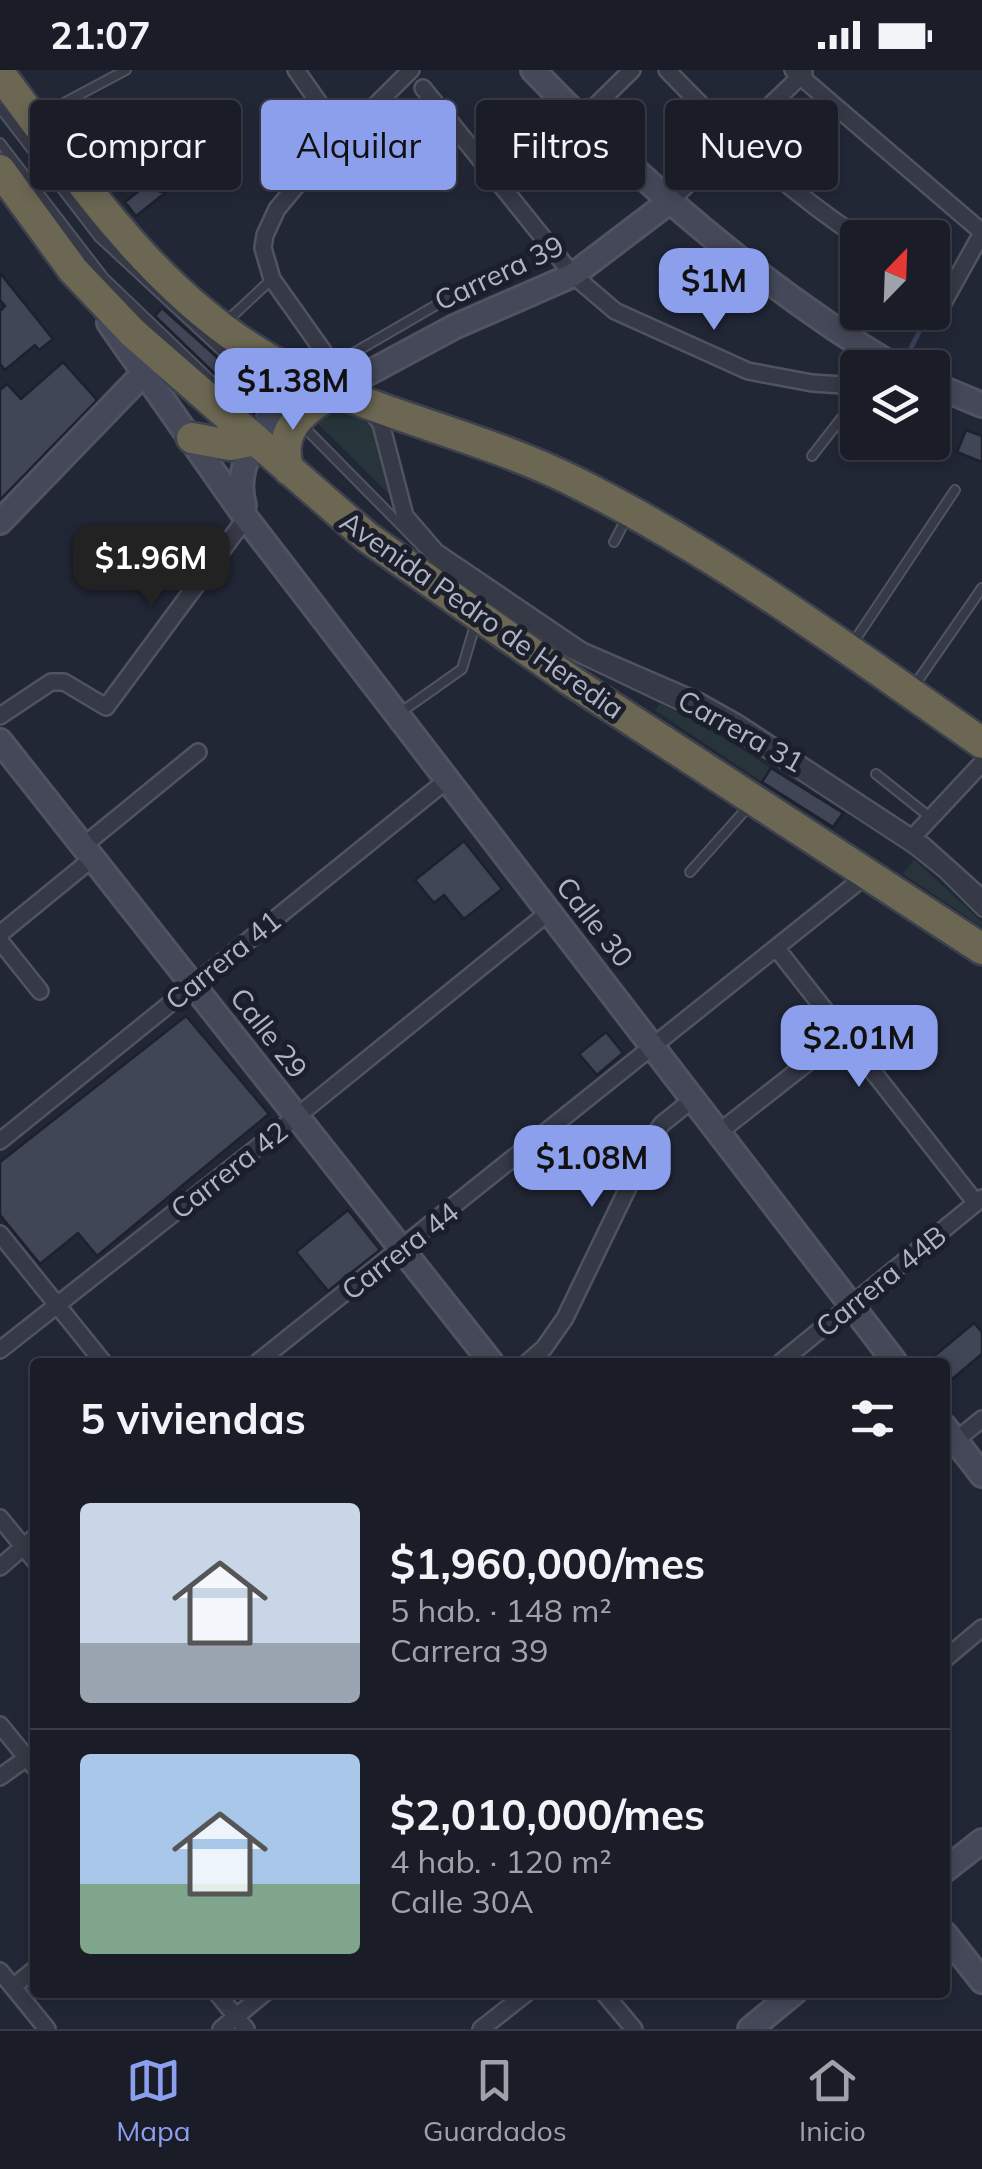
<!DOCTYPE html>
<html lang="es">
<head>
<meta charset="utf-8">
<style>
  :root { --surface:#1a1d28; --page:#232630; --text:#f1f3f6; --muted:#9fa2a8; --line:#383b45; --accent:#8b9fed }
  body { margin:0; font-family:Mulish,sans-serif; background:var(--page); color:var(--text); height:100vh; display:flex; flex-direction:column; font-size:38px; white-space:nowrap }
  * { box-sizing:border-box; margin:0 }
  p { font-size:32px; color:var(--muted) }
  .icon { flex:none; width:55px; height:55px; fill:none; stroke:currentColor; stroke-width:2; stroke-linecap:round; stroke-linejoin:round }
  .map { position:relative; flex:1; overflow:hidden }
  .panel { position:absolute; left:30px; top:1288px; width:920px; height:640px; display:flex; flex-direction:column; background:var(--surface); border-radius:10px; box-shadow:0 5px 15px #0003,0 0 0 2px var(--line) }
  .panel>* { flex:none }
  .banner { position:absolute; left:30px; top:30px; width:922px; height:90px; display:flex; gap:20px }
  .needle { width:65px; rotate:23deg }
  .controls { position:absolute; left:840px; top:150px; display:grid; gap:20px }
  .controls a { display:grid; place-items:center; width:110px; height:110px; border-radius:10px; background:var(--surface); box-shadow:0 5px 15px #0003,0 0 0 2px var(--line); font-size:50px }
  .price { position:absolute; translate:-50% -85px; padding:0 22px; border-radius:20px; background:var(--accent); color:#111; font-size:32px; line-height:65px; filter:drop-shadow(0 2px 5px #0008) }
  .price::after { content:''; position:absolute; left:50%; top:60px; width:30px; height:22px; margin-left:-15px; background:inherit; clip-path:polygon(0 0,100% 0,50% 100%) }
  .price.on { background:#222; color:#fff }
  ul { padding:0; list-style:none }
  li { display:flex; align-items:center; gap:30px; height:250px; padding:0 50px }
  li+li { border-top:2px solid var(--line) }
  li span { display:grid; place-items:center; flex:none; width:280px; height:200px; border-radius:10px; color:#555 }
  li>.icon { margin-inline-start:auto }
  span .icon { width:120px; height:120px; fill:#fffc; stroke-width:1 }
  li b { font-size:42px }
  h2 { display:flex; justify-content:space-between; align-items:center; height:120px; padding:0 50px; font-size:42px }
  .pill { padding:0 35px; border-radius:10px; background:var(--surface); box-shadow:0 5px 15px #0003,0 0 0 2px var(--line); font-size:35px; line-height:90px }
  .pill.on { background:var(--accent); color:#111 }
  .status { display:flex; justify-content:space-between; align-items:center; height:70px; padding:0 50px; background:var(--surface); direction:ltr }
  .status svg { height:28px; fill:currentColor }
  .tab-bar { display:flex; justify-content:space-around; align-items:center; height:140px; border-top:2px solid var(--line); background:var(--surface); font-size:28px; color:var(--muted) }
  .tab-bar a { display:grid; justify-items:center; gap:5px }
  .tab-bar .on { color:var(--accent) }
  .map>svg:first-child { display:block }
  .green { fill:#27353a }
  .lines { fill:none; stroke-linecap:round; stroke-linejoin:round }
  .stream { stroke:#39415e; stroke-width:5 }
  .building { fill:#414657; stroke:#1d212d; stroke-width:2.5 }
  .lane-casing { stroke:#505461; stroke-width:12 }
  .street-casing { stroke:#505461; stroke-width:20 }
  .secondary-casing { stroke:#505461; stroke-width:28 }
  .highway-casing { stroke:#3d414e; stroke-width:35 }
  .lane { stroke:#363946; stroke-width:8 }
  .street { stroke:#363946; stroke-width:15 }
  .secondary { stroke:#444859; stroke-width:22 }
  .highway { stroke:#6c6753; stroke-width:30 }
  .labels { text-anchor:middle; stroke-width:10; stroke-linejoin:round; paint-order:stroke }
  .street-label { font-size:28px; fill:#b0b4c3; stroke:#1b1f2b }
</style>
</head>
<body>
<div class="status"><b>21:07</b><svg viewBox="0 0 49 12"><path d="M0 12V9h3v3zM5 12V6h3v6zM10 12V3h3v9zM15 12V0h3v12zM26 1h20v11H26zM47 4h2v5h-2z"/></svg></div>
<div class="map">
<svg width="982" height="1959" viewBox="0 0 982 1959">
  <rect width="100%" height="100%" fill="#222736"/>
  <path class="green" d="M 334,336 L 348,338 L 376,354 L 389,424 L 314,350 Z
    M 660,634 L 706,656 L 771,698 L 762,712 L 655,640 Z
    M 914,789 L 982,852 L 982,857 L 903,804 Z"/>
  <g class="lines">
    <path class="stream" d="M 932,236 L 954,198
      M 908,284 L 929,242"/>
  </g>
  <path class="building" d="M 155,108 L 155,120 L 165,123 L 136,146 L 125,132 Z
    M 0,203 L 53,269 L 39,280 L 35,275 L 5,300 L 0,294 L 0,241 L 5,236 L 0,230 Z
    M 162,238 L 228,297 L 219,308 L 155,246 Z
    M 63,292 L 97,330 L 0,430 L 0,320 L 7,314 L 21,329 Z
    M 966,360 L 982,366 L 982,392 L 957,382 Z
    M 771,698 L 843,743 L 833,757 L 762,712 Z
    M 464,771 L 502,819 L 464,849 L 444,825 L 434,833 L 415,810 Z
    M 186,946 L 269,1044 L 97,1186 L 78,1163 L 40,1194 L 0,1145 L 0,1092 Z
    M 606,962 L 623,983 L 597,1005 L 579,984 Z
    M 348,1140 L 380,1180 L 328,1221 L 296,1182 Z
    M 974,1253 L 982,1262 L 982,1284 L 945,1315 L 945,1292 L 927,1292 Z"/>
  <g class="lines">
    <defs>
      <path id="lane" d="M 0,38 L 99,167 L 264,320
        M 41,45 L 126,0
        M 145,45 L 183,101 L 162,116
        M 0,73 L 104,208 L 222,321
        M 228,250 L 272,209
        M 333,295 L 457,223
        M 304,357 L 441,496 L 571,584 L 716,653 L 774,688 L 913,779 L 943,803 L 982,842
        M 812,386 L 858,327
        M 614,472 L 627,447
        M 851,576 L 955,420
        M 912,619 L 982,518
        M 401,642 L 462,599 L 475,555
        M 876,704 L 931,748
        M 690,802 L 748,737"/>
      <path id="street" d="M 296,0 L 343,67
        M 667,0 C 727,62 787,121 860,168
        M 793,0 L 982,162
        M 423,18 L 573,205 L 615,241 L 748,301 L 812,313 L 858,316
        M 581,50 L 632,0
        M 669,132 L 804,3
        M 932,213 L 936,216
        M 937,244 L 982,163
        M 309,309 L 333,295 L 272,209 L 263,178 L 265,165 L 277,139 L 307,103 L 411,0
        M 370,338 L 381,354 L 405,446 L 436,482 L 582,581 L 700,632 L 739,654 L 923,775 L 982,828
        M 0,646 L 51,612 L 64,612 L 106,637 L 246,448
        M 912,768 L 982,693
        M 83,776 L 198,682
        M 0,864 L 93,788
        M 0,871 L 40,921
        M 777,879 L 976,1133
        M 718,1063 L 844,964
        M 0,1071 L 447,710
        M 0,1164 L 103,1292
        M 0,1280 L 306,1039 L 549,842
        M 258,1292 L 868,804
        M 528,1292 L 544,1278 L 565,1248 L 651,1070 L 662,1054 L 693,1029
        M 781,1292 L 982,1128
        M 945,1379 L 982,1349
        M 0,1448 L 35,1491
        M 0,1497 L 35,1467
        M 945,1589 L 982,1558
        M 0,1655 L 35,1698
        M 0,1707 L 32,1684
        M 0,1901 L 47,1959
        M 13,1917 L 35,1899
        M 216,1922 L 246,1959
        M 603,1922 L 634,1959
        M 221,1959 L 266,1922
        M 481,1959 L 528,1922"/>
      <path id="secondary" d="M 533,0 C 643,114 761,216 897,298
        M 109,253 L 246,448 L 895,1292
        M 932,314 L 982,335
        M 335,321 L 454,257 L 573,205 L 669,132
        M 244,435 C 225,366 316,348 249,279
        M 0,452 L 144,303
        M 0,671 L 491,1292
        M 945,1357 L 982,1405
        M 945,1800 L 982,1771
        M 945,1864 L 982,1911
        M 750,1959 L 795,1922"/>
      <path id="highway" d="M 0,4 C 82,113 162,235 287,299 C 379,346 483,366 575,412 C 719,484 850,581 982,673
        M 0,100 L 73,200 L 133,263 L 367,467 L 570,610 L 982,879
        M 192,368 L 230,375 L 256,370
        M 289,400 C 275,359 305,340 335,321"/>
    </defs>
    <use href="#lane" class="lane-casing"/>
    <use href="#street" class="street-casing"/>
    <use href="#secondary" class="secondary-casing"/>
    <use href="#highway" class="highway-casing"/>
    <use href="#lane" class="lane"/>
    <use href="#street" class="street"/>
    <use href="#secondary" class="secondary"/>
    <use href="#highway" class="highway"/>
  </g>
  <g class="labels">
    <g class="street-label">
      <text transform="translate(499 203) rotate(-25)" y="10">Carrera 39</text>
      <text transform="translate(482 545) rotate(35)" y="10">Avenida Pedro de Heredia</text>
      <text transform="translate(741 661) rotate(29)" y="10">Carrera 31</text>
      <text transform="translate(595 852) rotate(52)" y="10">Calle 30</text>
      <text transform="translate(223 890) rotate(-39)" y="10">Carrera 41</text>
      <text transform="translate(269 963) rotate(52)" y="10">Calle 29</text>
      <text transform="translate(229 1100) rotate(-38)" y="10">Carrera 42</text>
      <text transform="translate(400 1181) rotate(-38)" y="10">Carrera 44</text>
      <text transform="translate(881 1211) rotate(-39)" y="10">Carrera 44B</text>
    </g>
  </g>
</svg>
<div class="controls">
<a><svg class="needle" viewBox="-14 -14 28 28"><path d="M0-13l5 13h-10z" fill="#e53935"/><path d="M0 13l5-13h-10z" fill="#9fa2a8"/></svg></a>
<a><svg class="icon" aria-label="layers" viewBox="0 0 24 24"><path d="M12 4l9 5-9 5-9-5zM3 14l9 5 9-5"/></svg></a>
</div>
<b class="price" style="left:714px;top:263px">$1M</b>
<b class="price" style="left:293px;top:363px">$1.38M</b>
<b class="price on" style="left:151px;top:540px">$1.96M</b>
<b class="price" style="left:859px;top:1020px">$2.01M</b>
<b class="price" style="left:592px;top:1140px">$1.08M</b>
<div class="banner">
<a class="pill">Comprar</a>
<a class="pill on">Alquilar</a>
<a class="pill">Filtros</a>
<a class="pill">Nuevo</a>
</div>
<section class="panel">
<h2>5 viviendas<svg class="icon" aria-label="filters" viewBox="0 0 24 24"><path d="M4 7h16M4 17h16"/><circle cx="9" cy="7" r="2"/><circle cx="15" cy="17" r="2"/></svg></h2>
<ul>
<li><span style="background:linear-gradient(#c9d6e8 70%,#9aa5b1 0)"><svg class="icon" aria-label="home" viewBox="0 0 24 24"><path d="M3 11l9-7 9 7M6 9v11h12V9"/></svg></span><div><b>$1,960,000/mes</b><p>5 hab. · 148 m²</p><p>Carrera 39</p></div></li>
<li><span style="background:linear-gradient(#a9c7e8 65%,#7fa58c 0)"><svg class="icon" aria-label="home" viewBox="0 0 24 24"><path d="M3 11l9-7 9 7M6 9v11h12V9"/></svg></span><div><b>$2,010,000/mes</b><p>4 hab. · 120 m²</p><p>Calle 30A</p></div></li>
</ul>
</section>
</div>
<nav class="tab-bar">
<a class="on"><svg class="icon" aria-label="map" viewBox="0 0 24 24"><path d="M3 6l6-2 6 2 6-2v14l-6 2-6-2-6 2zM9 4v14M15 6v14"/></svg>Mapa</a>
<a><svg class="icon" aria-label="saved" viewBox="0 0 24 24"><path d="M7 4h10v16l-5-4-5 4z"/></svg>Guardados</a>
<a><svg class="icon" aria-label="home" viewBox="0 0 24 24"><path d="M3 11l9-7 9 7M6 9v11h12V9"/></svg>Inicio</a>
</nav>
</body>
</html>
